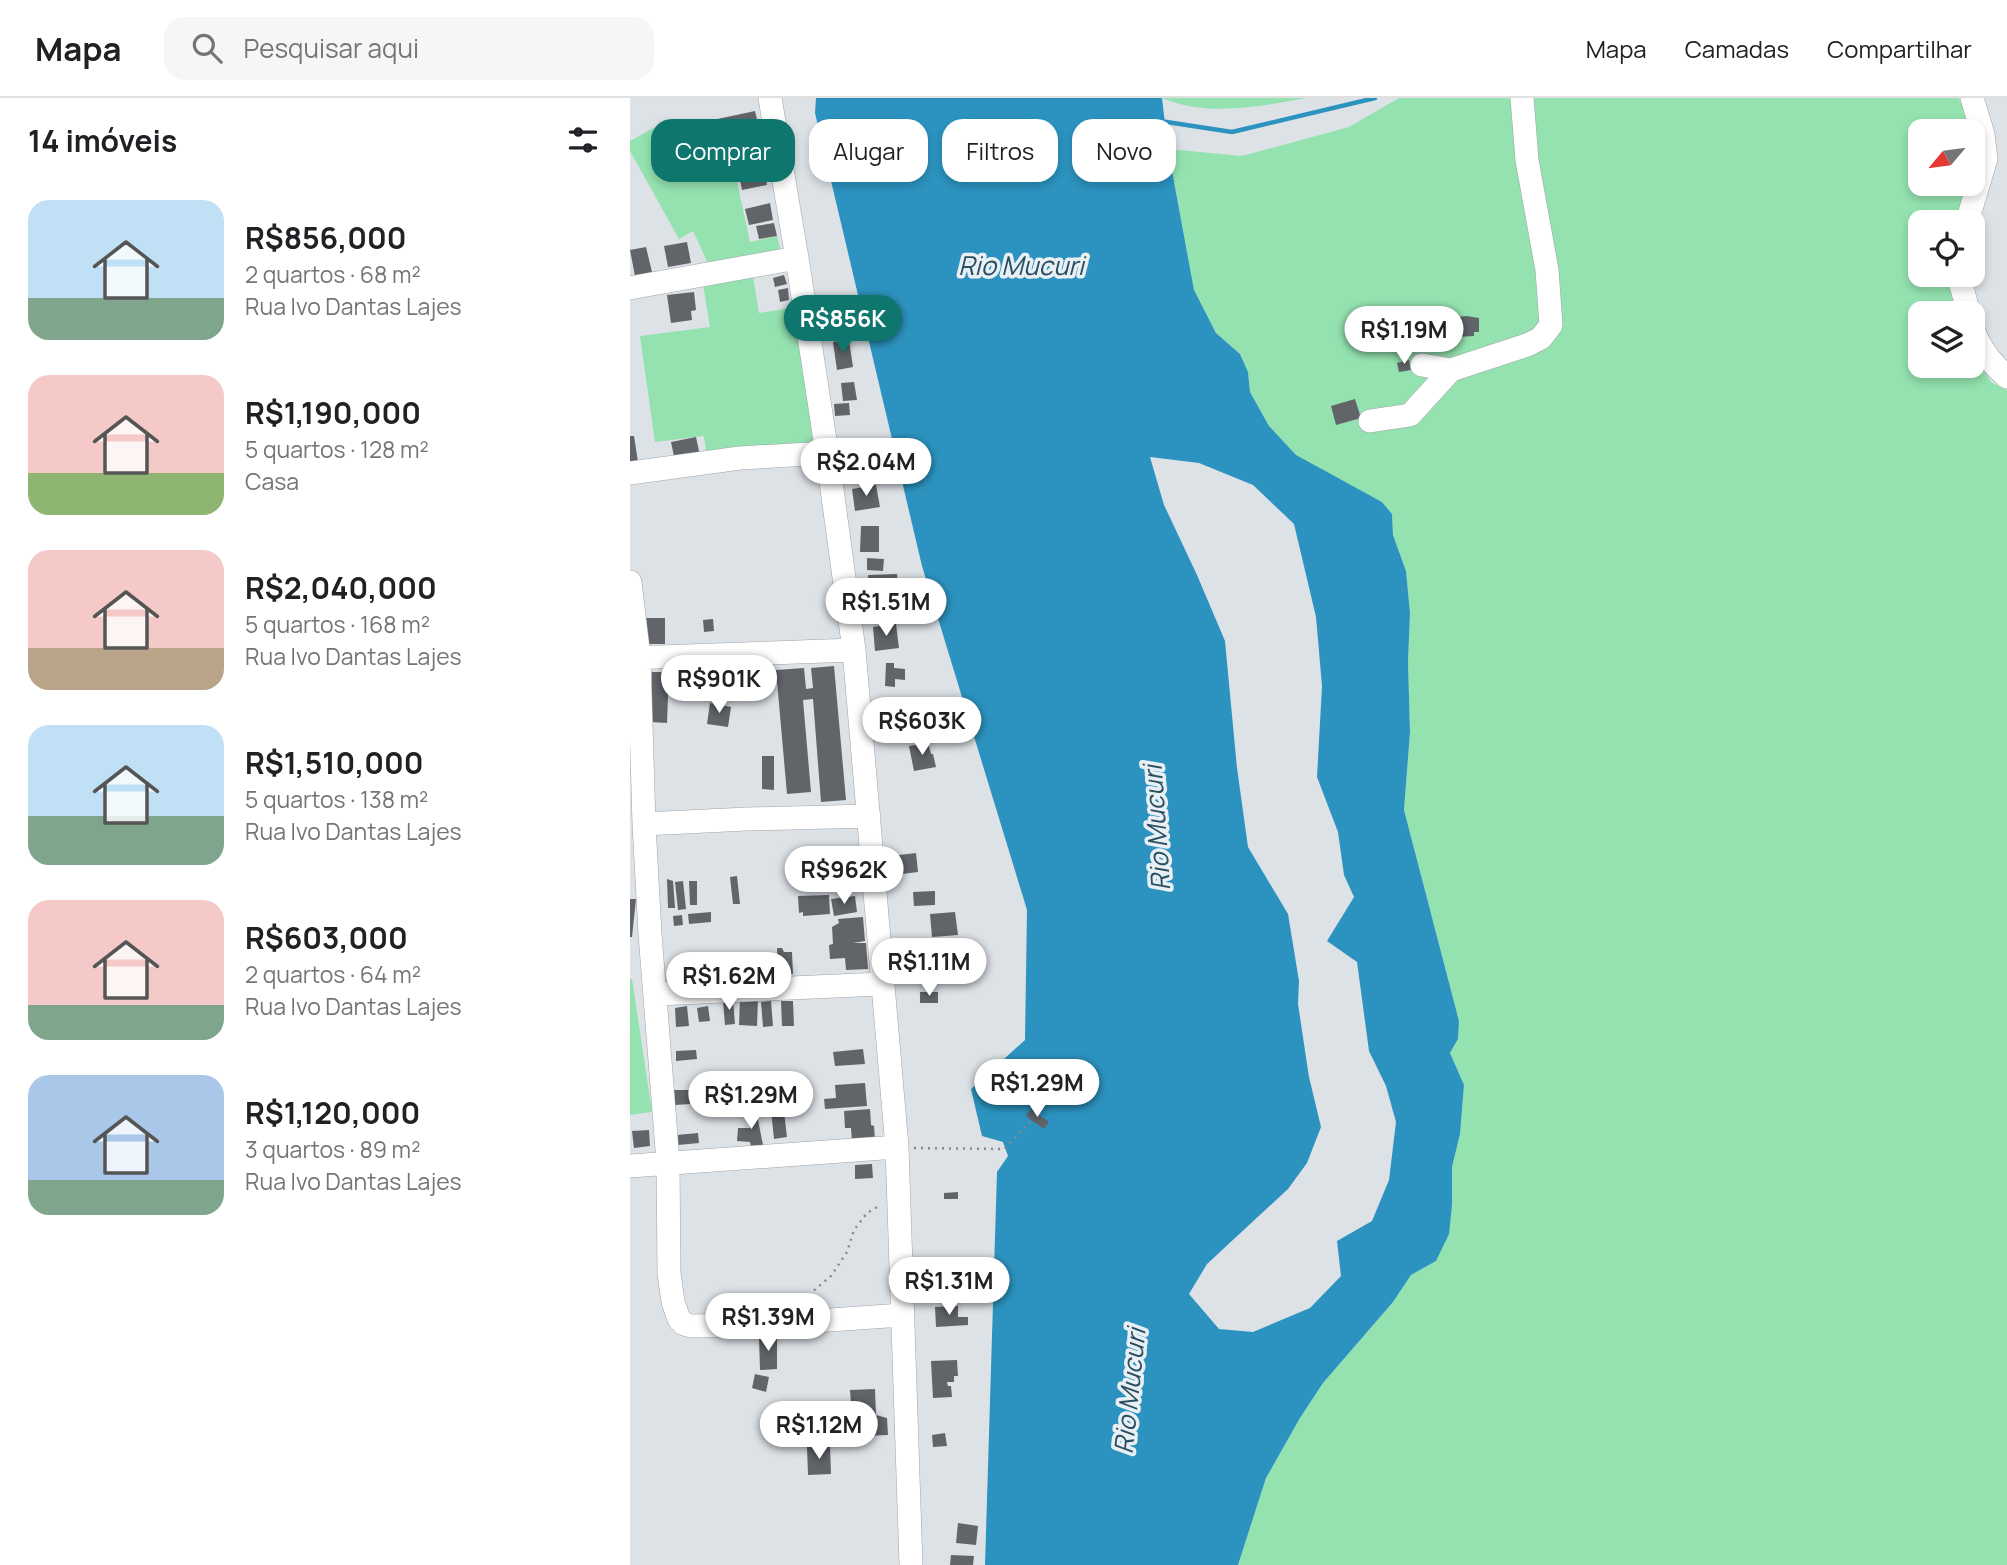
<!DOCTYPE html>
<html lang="pt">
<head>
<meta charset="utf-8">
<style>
  :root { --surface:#fff; --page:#f6f6f6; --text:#202124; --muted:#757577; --line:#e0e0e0; --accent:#0f766e }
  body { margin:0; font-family:Manrope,sans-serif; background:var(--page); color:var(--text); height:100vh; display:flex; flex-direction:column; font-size:26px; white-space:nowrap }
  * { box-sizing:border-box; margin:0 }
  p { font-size:23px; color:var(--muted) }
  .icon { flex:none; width:38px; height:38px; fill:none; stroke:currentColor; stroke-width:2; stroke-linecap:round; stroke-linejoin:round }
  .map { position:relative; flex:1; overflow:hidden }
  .drawer { display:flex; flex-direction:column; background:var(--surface); width:630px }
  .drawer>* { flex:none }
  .banner { position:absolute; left:21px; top:21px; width:665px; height:63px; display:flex; gap:14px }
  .needle { width:46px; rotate:241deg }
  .controls { position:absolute; left:1278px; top:21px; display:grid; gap:14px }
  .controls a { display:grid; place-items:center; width:77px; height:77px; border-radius:14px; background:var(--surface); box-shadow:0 4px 10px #0003; font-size:35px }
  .price { position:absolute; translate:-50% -60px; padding:0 16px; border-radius:24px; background:#fff; color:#222; font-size:23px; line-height:46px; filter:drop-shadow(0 2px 4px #0008) }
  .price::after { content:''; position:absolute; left:50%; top:42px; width:21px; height:16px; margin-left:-10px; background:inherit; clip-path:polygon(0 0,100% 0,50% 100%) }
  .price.selected { background:var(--accent); color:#fff }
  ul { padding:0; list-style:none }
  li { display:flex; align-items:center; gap:21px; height:175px; padding:0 28px }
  li span { display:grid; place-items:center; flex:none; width:196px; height:140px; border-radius:21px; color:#555 }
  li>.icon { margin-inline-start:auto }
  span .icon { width:84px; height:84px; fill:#fffc; stroke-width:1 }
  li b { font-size:30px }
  h2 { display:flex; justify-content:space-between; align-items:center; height:84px; padding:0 28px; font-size:30px }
  .tag { padding:0 24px; border-radius:21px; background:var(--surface); box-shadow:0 4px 10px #0003; font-size:24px; line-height:63px }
  .tag.selected { background:var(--accent); color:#fff }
  header { display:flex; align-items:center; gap:42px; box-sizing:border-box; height:98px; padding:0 35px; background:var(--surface); border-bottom:2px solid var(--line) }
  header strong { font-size:33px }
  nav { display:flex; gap:38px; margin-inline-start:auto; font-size:24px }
  .search { width:490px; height:63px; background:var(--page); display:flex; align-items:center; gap:18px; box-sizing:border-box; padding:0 24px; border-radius:21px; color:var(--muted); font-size:26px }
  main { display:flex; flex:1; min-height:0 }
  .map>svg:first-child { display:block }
  .green { fill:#94e2b0 }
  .water { fill:#2c93c0; fill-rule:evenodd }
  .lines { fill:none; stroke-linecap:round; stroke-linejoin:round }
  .stream { stroke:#2c93c0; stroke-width:4.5 }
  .building { fill:#61656a }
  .minor-casing { stroke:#9fa3a8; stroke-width:24 }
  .path { stroke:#878a8e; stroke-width:2.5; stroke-dasharray:2 5; stroke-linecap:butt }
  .minor { stroke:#fff; stroke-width:23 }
  .labels { text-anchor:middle; stroke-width:7; stroke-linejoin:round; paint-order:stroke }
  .water-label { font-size:26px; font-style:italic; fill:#275064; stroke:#eaeff4 }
</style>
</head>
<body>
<header>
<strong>Mapa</strong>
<div class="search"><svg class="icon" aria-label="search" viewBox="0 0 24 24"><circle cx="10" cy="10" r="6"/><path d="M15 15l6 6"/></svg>Pesquisar aqui</div>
<nav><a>Mapa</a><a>Camadas</a><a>Compartilhar</a></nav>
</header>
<main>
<section class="drawer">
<h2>14 imóveis<svg class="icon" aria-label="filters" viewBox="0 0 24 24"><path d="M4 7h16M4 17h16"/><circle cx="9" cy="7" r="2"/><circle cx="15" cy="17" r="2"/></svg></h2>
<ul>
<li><span style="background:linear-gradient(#bfe0f5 70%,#7fa58c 0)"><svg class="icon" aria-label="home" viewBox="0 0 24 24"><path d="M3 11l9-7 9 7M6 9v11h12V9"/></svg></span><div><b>R$856,000</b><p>2 quartos · 68 m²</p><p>Rua Ivo Dantas Lajes</p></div></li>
<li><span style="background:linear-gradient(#f6c9c9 70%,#8fb573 0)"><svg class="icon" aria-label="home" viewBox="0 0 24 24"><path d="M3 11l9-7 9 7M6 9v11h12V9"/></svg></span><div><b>R$1,190,000</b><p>5 quartos · 128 m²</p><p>Casa</p></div></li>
<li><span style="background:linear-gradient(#f6c9c9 70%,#b9a48a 0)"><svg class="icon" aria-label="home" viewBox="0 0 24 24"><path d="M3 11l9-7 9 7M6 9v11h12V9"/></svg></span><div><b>R$2,040,000</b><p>5 quartos · 168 m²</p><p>Rua Ivo Dantas Lajes</p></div></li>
<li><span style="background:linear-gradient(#bfe0f5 65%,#7fa58c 0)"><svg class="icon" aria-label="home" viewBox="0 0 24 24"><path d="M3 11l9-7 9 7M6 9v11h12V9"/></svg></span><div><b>R$1,510,000</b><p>5 quartos · 138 m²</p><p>Rua Ivo Dantas Lajes</p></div></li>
<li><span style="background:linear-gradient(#f6c9c9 75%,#7fa58c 0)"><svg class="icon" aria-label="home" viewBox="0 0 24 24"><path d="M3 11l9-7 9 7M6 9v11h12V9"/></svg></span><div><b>R$603,000</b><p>2 quartos · 64 m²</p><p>Rua Ivo Dantas Lajes</p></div></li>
<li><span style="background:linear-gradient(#a9c7e8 75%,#7fa58c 0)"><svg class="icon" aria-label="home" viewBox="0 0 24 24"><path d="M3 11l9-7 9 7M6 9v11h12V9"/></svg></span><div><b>R$1,120,000</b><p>3 quartos · 89 m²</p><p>Rua Ivo Dantas Lajes</p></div></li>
</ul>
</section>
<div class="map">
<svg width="1377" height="1467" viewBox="0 0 1377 1467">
  <rect width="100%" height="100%" fill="#dde2e7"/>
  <path class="green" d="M 532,0 L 676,0 C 628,9 578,19 532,0 Z
    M 769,0 L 1329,0 L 1342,33 L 1290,33 L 1290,86 L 1339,86 L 1326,124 L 1290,124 L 1290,177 L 1321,177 L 1329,215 L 1290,215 L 1290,268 L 1342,268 L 1342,252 L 1361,284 L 1377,292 L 1377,1467 L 608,1467 L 636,1380 L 670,1320 L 693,1285 L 763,1204 L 781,1177 L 806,1163 L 822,1107 L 822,1069 L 830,1036 L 834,987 L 820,955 L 828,941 L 829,923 L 774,712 L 780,634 L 778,563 L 780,515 L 776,473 L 763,437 L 762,416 L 752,404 L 666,358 L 639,328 L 620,294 L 618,274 L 610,256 L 586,235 L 564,192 L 538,51 L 612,58 L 719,29 Z
    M 38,22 L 57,56 L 99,47 L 120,144 L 147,138 L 151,155 L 80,170 L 63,133 L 49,141 L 0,53 L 0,43 Z
    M 122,172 L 129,215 L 167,209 L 187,345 L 77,360 L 74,338 L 25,344 L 10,238 L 80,229 L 72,180 Z
    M 0,881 L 2,881 L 22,1014 L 0,1017 Z"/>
  <path class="water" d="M 186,0 L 532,0 L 538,51 L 564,192 L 586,235 L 610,256 L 618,274 L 620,294 L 639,328 L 666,357 L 752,404 L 762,416 L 763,437 L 776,473 L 780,515 L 778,563 L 780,634 L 774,712 L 829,923 L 828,941 L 820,955 L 834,987 L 830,1036 L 822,1069 L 822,1107 L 819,1136 L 806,1163 L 781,1177 L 763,1204 L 693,1285 L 670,1320 L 636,1380 L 608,1467 L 355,1467 L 367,1074 L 378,1058 L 373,1044 L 352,1038 L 341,991 L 395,942 L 397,812 L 292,468 L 185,15 ZM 520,359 L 569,365 L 623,387 L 664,426 L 686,519 L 692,588 L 687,679 L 708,734 L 714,777 L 724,799 L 697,843 L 727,864 L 739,953 L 756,988 L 766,1024 L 759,1082 L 742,1123 L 707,1143 L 711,1178 L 680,1210 L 623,1234 L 589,1231 L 559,1196 L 577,1166 L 658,1091 L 677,1065 L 691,1029 L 679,979 L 668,906 L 669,883 L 658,816 L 618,749 L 607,670 L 595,543 L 567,477 L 534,407 Z"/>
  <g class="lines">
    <path class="stream" d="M 530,23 L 602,34 L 745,0"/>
  </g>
  <path class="building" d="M 125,13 L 130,34 L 82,45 L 78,23 Z
    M 76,35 L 79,46 L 56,51 L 53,39 Z
    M 131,43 L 135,61 L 111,67 L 107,48 Z
    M 134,70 L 137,87 L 112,92 L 109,76 Z
    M 140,105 L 143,122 L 119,127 L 115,111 Z
    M 144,125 L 147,138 L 129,141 L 126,128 Z
    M 57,144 L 61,165 L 38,169 L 34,148 Z
    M 16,149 L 22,174 L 5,178 L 0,152 Z
    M 154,177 L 157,186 L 145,189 L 143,180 Z
    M 158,190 L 159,202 L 150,204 L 148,192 Z
    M 64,194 L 66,212 L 61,213 L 62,222 L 41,225 L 37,197 Z
    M 209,204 L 214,234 L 197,237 L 192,207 Z
    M 837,218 L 849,220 L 849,234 L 844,234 L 844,238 L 827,239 L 827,219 Z
    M 219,242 L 223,269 L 207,272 L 203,244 Z
    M 779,262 L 781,272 L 769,274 L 767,265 Z
    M 224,284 L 227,302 L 213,303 L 211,285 Z
    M 725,301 L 731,320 L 706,327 L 701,308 Z
    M 219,305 L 220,317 L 205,318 L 204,306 Z
    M 0,338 L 4,338 L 8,364 L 0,365 Z
    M 66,339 L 70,358 L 45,363 L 41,344 Z
    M 224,370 L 236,372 L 235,385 L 222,383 Z
    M 246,387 L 250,409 L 225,413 L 222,391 Z
    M 231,428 L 249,428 L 249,454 L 230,454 Z
    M 237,460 L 254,461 L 253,473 L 237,472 Z
    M 267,476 L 268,492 L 239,493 L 238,477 Z
    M 238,494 L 261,501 L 257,517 L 233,510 Z
    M 16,520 L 35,520 L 35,546 L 16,546 Z
    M 83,521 L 84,533 L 74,534 L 73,522 Z
    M 266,526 L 269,550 L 245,553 L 243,529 Z
    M 256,565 L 264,565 L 264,570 L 275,571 L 275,582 L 265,581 L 265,589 L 255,588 Z
    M 115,568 L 141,568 L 141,593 L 115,592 Z
    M 204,568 L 216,702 L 191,704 L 183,601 L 173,602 L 181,694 L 157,696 L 146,572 L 174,570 L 176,591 L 183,590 L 181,570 Z
    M 59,571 L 78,572 L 77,597 L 58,596 Z
    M 22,574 L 39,574 L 37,625 L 20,624 Z
    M 289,603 L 289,619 L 266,619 L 266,604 Z
    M 80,605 L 101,609 L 98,629 L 77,626 Z
    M 298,645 L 301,656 L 303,656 L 306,669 L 284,673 L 279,648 Z
    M 132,658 L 144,658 L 144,692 L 132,691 Z
    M 286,755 L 288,774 L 272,776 L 269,757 Z
    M 107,778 L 110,806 L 103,806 L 100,779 Z
    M 37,781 L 43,783 L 45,810 L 38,810 Z
    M 53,783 L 56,811 L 48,812 L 45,784 Z
    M 59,783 L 67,783 L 67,807 L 60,807 Z
    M 305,793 L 305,807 L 284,808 L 283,794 Z
    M 199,797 L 200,816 L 173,818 L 173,814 L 169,815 L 168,798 Z
    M 225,798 L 227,814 L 204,818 L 201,801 Z
    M 0,801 L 6,801 L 2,839 L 0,839 Z
    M 81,814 L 81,824 L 59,826 L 58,816 Z
    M 325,814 L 328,837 L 302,839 L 300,816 Z
    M 52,817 L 53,827 L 44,828 L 43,818 Z
    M 233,819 L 235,843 L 223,845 L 236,845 L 238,871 L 216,872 L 215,860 L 200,861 L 199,847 L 203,846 L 202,829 L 209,825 L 208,821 Z
    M 327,845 L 328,861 L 304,862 L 303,846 Z
    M 147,850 L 152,850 L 154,854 L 162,854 L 163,876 L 148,876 Z
    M 290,894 L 308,894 L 308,905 L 290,905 Z
    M 110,900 L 128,901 L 127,928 L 109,927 Z
    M 103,902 L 105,926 L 95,927 L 93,903 Z
    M 141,903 L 143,928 L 133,929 L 131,904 Z
    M 151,903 L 163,903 L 164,928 L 152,928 Z
    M 57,908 L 59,928 L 46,929 L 45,910 Z
    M 78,908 L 80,923 L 69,924 L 67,910 Z
    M 233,951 L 235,966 L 205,968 L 203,954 Z
    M 66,952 L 67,961 L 46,963 L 46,953 Z
    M 235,985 L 237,1008 L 195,1011 L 194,1001 L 206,1000 L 205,987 Z
    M 44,992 L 59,992 L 60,1006 L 45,1007 Z
    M 240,1011 L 241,1027 L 244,1028 L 245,1042 L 222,1044 L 221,1030 L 215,1030 L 214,1013 Z
    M 401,1011 L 419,1024 L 414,1031 L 396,1018 Z
    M 126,1012 L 133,1047 L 121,1049 L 120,1044 L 107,1043 L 108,1030 L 120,1030 L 117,1014 Z
    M 141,1012 L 154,1014 L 157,1039 L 144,1041 Z
    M 19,1032 L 20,1048 L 4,1050 L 2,1033 Z
    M 68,1035 L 69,1045 L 48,1047 L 47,1037 Z
    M 242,1066 L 243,1080 L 225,1081 L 225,1067 Z
    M 328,1094 L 328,1101 L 314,1101 L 314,1095 Z
    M 328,1208 L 328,1219 L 338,1219 L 338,1227 L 306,1229 L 305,1209 Z
    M 129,1239 L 147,1239 L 147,1271 L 130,1272 Z
    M 327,1262 L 328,1278 L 324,1278 L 324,1284 L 317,1284 L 318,1288 L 321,1288 L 322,1299 L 303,1300 L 301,1263 Z
    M 125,1276 L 139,1279 L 136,1294 L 122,1290 Z
    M 245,1291 L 246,1317 L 257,1320 L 258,1337 L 207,1339 L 206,1321 L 222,1320 L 220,1292 Z
    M 315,1335 L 317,1348 L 303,1349 L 302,1337 Z
    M 200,1348 L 201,1376 L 178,1377 L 177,1349 Z
    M 328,1425 L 348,1428 L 346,1447 L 326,1445 Z
    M 321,1457 L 344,1458 L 343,1467 L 320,1467 Z"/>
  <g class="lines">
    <defs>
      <path id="minor" d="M 140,0 L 167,160 L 197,355 L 224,552 L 267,1049 L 281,1467
        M 1337,124 L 1356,61 L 1353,36 L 1342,0
        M 1331,177 L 1331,187 L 1339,215
        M 0,190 L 167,160
        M 1342,228 C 1348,248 1362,266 1377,279
        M 792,267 L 821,272
        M 740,323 L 780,317 L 821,272 L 897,247 L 911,240 L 921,227 L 917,172 L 897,62 L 892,0
        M 0,375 L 110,360 L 197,355
        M 0,484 L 9,559 L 14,726 L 20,836 L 38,1064 L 39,1175 L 43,1204 L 49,1221 L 54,1226 L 61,1228 L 127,1227 L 272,1217
        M 0,560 L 224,552
        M 14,726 L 117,721 L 239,718
        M 26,896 L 252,886
        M 0,1068 L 267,1049"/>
    </defs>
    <use href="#minor" class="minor-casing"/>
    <path class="path" d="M 284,1050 L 374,1051 L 402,1022
      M 168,1206 L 201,1178 L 217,1154 L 224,1132 L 237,1115 L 249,1108"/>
    <use href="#minor" class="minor"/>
  </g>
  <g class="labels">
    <g class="water-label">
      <text x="391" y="177">Rio Mucuri</text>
      <text transform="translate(527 730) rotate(-94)" y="9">Rio Mucuri</text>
      <text transform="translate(500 1293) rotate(-84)" y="9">Rio Mucuri</text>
    </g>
  </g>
</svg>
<div class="controls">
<a><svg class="needle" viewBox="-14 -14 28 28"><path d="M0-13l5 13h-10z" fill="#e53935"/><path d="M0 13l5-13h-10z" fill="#757577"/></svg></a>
<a><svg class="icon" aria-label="locate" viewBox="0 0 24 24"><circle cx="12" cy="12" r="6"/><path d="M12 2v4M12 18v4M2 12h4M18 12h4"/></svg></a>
<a><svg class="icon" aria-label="layers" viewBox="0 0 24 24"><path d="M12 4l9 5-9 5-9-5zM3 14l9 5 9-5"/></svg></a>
</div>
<b class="price selected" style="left:213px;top:257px">R$856K</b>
<b class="price" style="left:774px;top:268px">R$1.19M</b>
<b class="price" style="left:236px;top:400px">R$2.04M</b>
<b class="price" style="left:256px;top:540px">R$1.51M</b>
<b class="price" style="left:89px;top:617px">R$901K</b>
<b class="price" style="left:292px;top:659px">R$603K</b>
<b class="price" style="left:214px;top:808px">R$962K</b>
<b class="price" style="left:299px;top:900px">R$1.11M</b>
<b class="price" style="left:99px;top:914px">R$1.62M</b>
<b class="price" style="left:407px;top:1021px">R$1.29M</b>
<b class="price" style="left:121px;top:1033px">R$1.29M</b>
<b class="price" style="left:319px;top:1219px">R$1.31M</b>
<b class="price" style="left:138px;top:1255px">R$1.39M</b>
<b class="price" style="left:189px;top:1363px">R$1.12M</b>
<div class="banner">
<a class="tag selected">Comprar</a>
<a class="tag">Alugar</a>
<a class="tag">Filtros</a>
<a class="tag">Novo</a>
</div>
</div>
</main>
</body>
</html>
